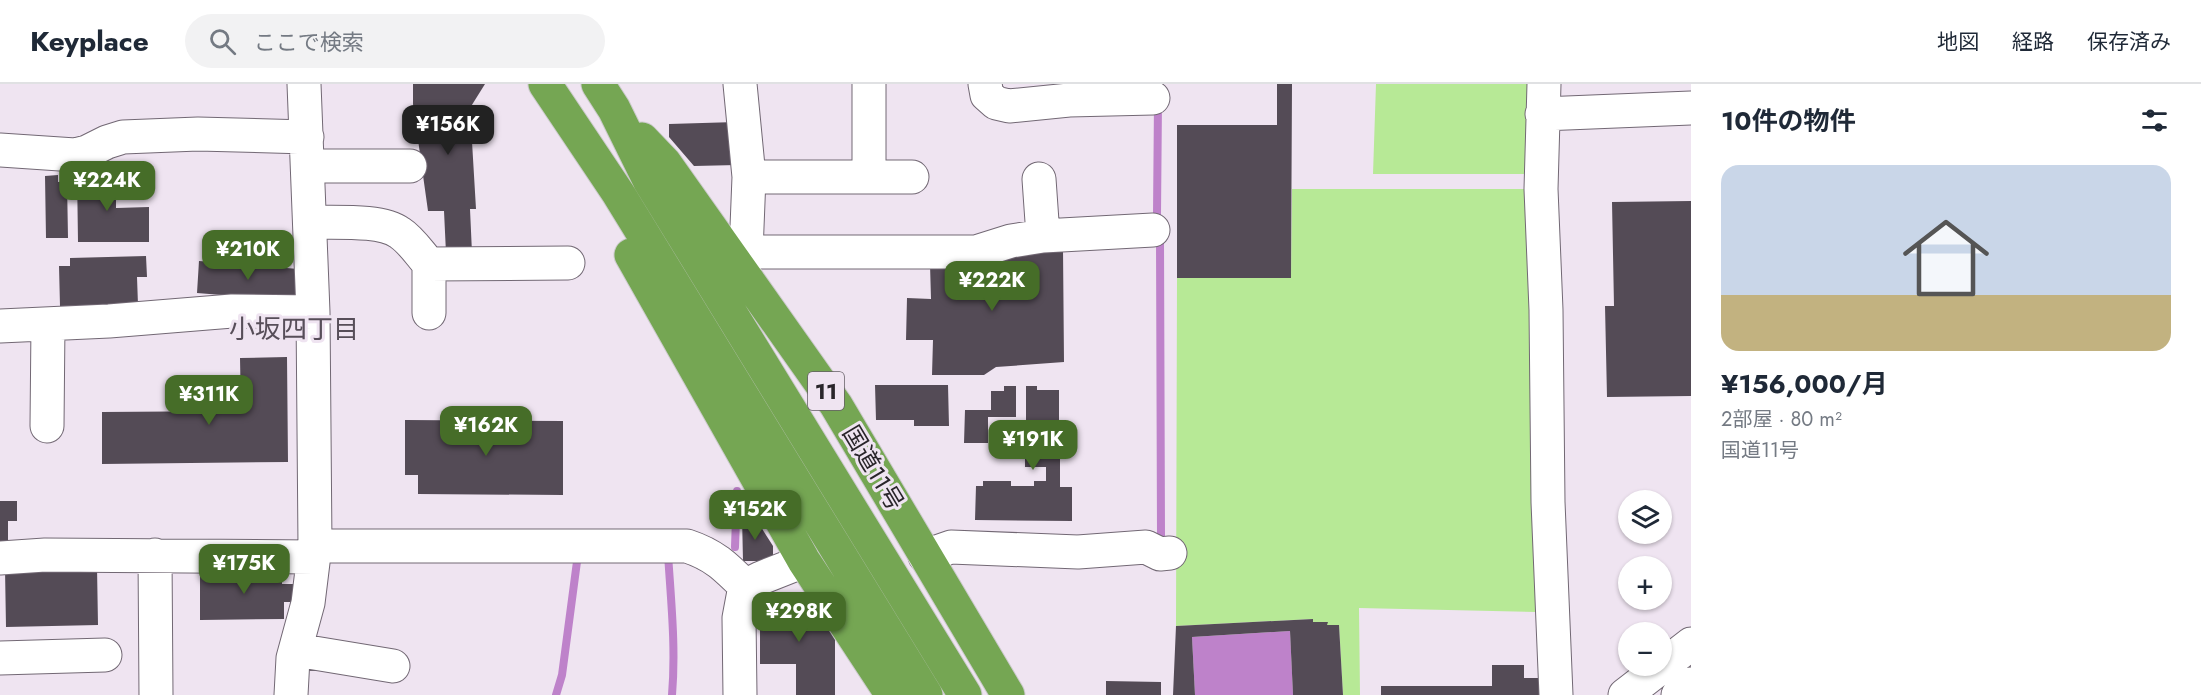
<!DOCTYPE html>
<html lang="ja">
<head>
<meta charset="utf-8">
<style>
  :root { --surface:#fff; --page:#f2f2f3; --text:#1f2937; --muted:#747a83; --line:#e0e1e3; --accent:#466d28 }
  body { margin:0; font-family:Jost,"Noto Sans JP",sans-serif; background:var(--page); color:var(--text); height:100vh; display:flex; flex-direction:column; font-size:22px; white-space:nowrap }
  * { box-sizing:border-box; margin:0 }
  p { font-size:20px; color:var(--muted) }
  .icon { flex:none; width:33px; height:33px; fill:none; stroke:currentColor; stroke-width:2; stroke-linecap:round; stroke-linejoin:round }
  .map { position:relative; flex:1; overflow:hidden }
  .sheet { display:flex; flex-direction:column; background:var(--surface); width:510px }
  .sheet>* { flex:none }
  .buttons { position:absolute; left:1618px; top:406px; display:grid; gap:12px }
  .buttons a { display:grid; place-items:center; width:54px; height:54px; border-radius:50%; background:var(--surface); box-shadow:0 2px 4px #0004; font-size:30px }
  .price { position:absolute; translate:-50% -51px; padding:0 14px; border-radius:12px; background:var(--accent); color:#fff; font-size:20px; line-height:39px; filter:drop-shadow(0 2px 3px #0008) }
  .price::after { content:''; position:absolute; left:50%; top:36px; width:18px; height:14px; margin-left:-9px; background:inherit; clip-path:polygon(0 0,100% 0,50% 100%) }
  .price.selected { background:#222; color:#fff }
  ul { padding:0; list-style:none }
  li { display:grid; align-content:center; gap:12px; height:318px; padding:0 30px }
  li+li { border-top:2px solid var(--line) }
  li span { display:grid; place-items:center; height:186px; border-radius:18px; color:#555 }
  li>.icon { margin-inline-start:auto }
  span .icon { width:108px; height:108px; fill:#fffc; stroke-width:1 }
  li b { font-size:26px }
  h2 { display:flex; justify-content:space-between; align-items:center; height:72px; padding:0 30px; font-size:26px }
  header { display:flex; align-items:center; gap:36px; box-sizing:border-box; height:84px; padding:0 30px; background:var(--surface); border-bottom:2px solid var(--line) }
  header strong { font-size:28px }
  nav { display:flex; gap:33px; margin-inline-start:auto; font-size:21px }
  .search { width:420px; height:54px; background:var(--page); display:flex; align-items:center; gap:15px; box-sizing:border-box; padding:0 21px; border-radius:33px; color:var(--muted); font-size:22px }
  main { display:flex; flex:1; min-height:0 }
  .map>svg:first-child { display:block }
  .green { fill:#b7e996 }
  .water { fill:#be82ca }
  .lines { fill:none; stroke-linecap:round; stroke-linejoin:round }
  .stream { stroke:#be82ca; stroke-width:8 }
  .building { fill:#544b56 }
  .minor-casing { stroke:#726874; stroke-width:35 }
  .highway-casing { stroke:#cccbcc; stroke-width:35 }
  .minor { stroke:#fff; stroke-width:33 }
  .highway { stroke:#75a653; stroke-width:33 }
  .labels { text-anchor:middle; stroke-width:6; stroke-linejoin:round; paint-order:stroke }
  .shield { fill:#efe4f1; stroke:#645e66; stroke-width:1.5 }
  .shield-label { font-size:22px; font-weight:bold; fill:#29252a }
  .street-label { font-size:24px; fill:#29252a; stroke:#efe4f1 }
  .neighbourhood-label { font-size:26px; fill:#574e59; stroke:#efe4f1 }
</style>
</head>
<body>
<header>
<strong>Keyplace</strong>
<div class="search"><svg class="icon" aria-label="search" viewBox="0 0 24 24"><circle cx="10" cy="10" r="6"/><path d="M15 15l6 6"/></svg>ここで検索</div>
<nav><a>地図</a><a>経路</a><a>保存済み</a></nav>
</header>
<main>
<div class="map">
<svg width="1691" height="611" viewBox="0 0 1691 611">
  <rect width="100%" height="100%" fill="#efe4f1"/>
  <path class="green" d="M 1376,0 L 1533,0 L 1530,90 L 1373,90 Z
    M 1292,105 L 1530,105 L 1536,528 L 1359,524 L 1360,611 L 1343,611 L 1339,541 L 1327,541 L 1327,538 L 1313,538 L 1313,535 L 1176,542 L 1177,194 L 1291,194 Z"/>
  <path class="water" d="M 1290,547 L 1293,611 L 1195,611 L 1192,553 Z"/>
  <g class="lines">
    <path class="stream" d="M 1158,18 L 1157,130 L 1160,155 L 1161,452 L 1158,458
      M 735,463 L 737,407
      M 665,470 L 668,470 C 671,517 676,564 672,611
      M 556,611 L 562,591 L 578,470 L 580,470"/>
  </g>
  <path class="building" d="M 413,0 L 485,0 L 470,24 L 476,125 L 470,125 L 472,169 L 446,169 L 444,127 L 428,127 L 413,20 Z
    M 1277,0 L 1292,0 L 1291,194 L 1177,194 L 1177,41 L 1277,41 Z
    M 736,38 L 737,81 L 694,82 L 669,53 L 669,40 Z
    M 77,88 L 116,88 L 116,124 L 149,123 L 149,158 L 78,158 Z
    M 58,91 L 58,98 L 67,97 L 68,154 L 46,154 L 45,92 Z
    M 1691,117 L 1691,312 L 1607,313 L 1605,222 L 1614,222 L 1612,118 Z
    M 1063,165 L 1064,278 L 996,283 L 984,291 L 932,291 L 933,256 L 906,256 L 907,214 L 931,215 L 930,180 L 1012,166 Z
    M 146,172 L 147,193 L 137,193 L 138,221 L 60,222 L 59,182 L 70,182 L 70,174 Z
    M 199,177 L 299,185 L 297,217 L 197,209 Z
    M 287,273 L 288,378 L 102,380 L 102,328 L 241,327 L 240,274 Z
    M 875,301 L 948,301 L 949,342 L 914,342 L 914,336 L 876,336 Z
    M 1004,302 L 1016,302 L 1016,333 L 988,333 L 988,359 L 964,359 L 965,326 L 991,326 L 991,307 L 1004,307 Z
    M 1026,302 L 1037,302 L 1037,306 L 1059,306 L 1059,354 L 1069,354 L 1069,371 L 1060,371 L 1060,403 L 1072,403 L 1072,437 L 975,436 L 976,402 L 983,402 L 983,397 L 1011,397 L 1011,402 L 1034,402 L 1034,397 L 1046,397 L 1046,383 L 1025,383 L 1025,375 L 1030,375 L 1030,345 L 1026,345 Z
    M 405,336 L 563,337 L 563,411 L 418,410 L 418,391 L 405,391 Z
    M 0,417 L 17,417 L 17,437 L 8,437 L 8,465 L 0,465 Z
    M 742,432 L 754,432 L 773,462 L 773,471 L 765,477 L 743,477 Z
    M 97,483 L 98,541 L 6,543 L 5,485 Z
    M 282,487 L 282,500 L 294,500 L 294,518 L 284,518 L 284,535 L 200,536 L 200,488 Z
    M 776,508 L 801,508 L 835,554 L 835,611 L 796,611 L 796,580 L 760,580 L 760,528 Z
    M 1313,535 L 1313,538 L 1328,538 L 1327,541 L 1339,541 L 1343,611 L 1293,611 L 1290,547 L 1192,553 L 1195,611 L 1173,611 L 1176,542 Z
    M 1492,581 L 1524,581 L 1524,594 L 1544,594 L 1544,611 L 1381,611 L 1381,602 L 1492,602 Z
    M 1106,597 L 1161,598 L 1161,611 L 1106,611 Z"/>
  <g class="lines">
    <defs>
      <path id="minor" d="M 985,0 L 987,11 L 996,19 L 1009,22 L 1069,16 L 1153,14
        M 1544,0 L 1541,105 L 1546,226 L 1548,418 L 1556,611
        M 1542,30 L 1691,24
        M 0,66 L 75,71 L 87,68 L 107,58 L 123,53 L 198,50 L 307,53
        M 308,82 L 410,82
        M 749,93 L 912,93
        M 869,93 L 869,0
        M 1039,95 L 1043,152
        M 310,138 C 334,139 381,135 400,149 C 411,156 420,170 429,180 L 568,179
        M 746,168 L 976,168 L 1011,157 L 1043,152 L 1153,146
        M 734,176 L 746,168 L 749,93 L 740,0
        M 429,180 L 429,229
        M 0,242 L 109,237 L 232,227 L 313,228
        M 47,342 L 48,240
        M 315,462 L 687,462 C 714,471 725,482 745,502
        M 155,471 L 156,611
        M 925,472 L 951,463 L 1078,468 L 1146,463 L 1160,470 L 1170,469
        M 0,474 L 45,471 L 314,473
        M 296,566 L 393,582
        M 0,574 L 105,571
        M 291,611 L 293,574 L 308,519 L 315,462 L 313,228 L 304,0
        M 740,611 L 739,534 L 745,502 L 761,494 L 804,477
        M 1625,611 L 1691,560
        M 1678,611 L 1691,600"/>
      <path id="highway" d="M 545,0 L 618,109 L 926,611
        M 598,0 L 614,25 L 649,96 L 965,611
        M 642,55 L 665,79 L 836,321 L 1008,611
        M 631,171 L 804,477 L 892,611"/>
    </defs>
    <use href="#minor" class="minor-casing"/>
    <use href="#highway" class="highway-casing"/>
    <use href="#minor" class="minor"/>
    <use href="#highway" class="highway"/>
  </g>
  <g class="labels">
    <rect class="shield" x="808" y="288" width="36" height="38" rx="4.5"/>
    <g class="shield-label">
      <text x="826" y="315">11</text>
    </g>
    <g class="street-label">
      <text transform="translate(873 384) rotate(59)" y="8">国道11号</text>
    </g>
    <g class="neighbourhood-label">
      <text x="294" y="254">小坂四丁目</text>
    </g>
  </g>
</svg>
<div class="buttons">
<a><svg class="icon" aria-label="layers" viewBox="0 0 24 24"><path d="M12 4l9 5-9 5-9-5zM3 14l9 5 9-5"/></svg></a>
<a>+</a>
<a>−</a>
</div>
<b class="price selected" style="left:448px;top:72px">¥156K</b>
<b class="price" style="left:107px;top:128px">¥224K</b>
<b class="price" style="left:248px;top:197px">¥210K</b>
<b class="price" style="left:992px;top:228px">¥222K</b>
<b class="price" style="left:209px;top:342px">¥311K</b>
<b class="price" style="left:486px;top:373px">¥162K</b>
<b class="price" style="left:1033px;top:387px">¥191K</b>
<b class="price" style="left:755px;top:457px">¥152K</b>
<b class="price" style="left:244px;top:511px">¥175K</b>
<b class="price" style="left:799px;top:559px">¥298K</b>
</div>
<section class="sheet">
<h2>10件の物件<svg class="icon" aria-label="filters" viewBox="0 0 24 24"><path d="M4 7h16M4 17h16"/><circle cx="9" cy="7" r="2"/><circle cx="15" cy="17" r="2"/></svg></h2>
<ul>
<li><span style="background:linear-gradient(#c9d6e8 70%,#c2b280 0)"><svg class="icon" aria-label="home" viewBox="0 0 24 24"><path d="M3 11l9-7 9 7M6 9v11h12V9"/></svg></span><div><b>¥156,000/月</b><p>2部屋 · 80 m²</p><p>国道11号</p></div></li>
</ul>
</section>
</main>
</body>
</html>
